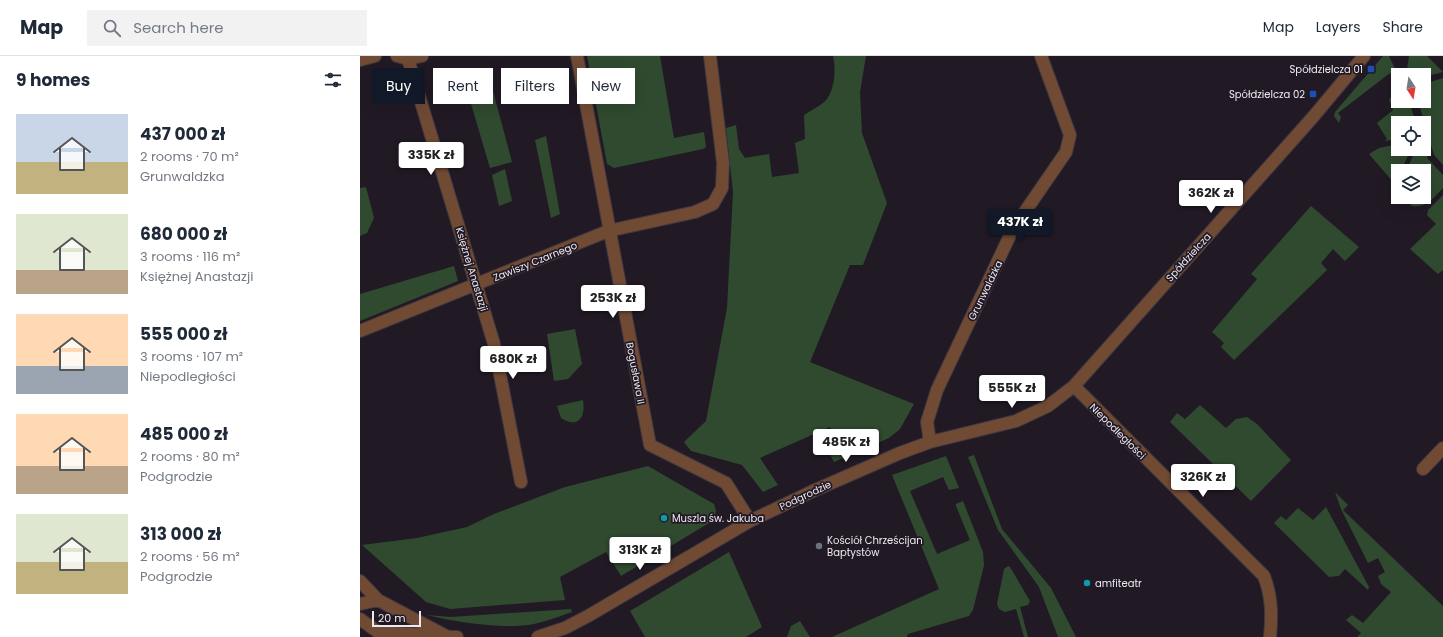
<!DOCTYPE html>
<html lang="en">
<head>
<meta charset="utf-8">
<style>
  :root { --surface:#fff; --page:#f2f2f3; --text:#1f2937; --muted:#747a83; --line:#e0e1e3; --accent:#111827 }
  body { margin:0; font-family:Poppins,sans-serif; background:var(--page); color:var(--text); height:100vh; display:flex; flex-direction:column; font-size:15px; white-space:nowrap }
  * { box-sizing:border-box; margin:0 }
  p { font-size:13px; color:var(--muted) }
  .icon { flex:none; width:22px; height:22px; fill:none; stroke:currentColor; stroke-width:2; stroke-linecap:round; stroke-linejoin:round }
  .map { position:relative; flex:1; overflow:hidden }
  .sheet { display:flex; flex-direction:column; background:var(--surface); width:360px }
  .sheet>* { flex:none }
  .guide { position:absolute; left:12px; top:12px; width:380px; height:36px; display:flex; gap:8px }
  .needle { width:26px; rotate:168deg }
  .controls { position:absolute; left:1031px; top:12px; display:grid; gap:8px }
  .controls a { display:grid; place-items:center; width:40px; height:40px; border-radius:0px; background:var(--surface); box-shadow:0 4px 16px #0002; font-size:20px }
  .scale { position:absolute; left:12px; bottom:10px; width:49px; box-sizing:border-box; padding-left:4px; border:2px solid #eee9f1; border-top:0; font-size:11px; line-height:14px; white-space:nowrap; color:#eee9f1; -webkit-text-stroke:3px #211a25; paint-order:stroke }
  .price { position:absolute; translate:-50% -34px; padding:0 9px; border-radius:4px; background:#fff; color:#222; font-size:13px; line-height:26px; filter:drop-shadow(0 1px 2px #0008) }
  .price::after { content:''; position:absolute; left:50%; top:24px; width:12px; height:9px; margin-left:-6px; background:inherit; clip-path:polygon(0 0,100% 0,50% 100%) }
  .price.current { background:var(--accent); color:#fff }
  ul { padding:0; list-style:none }
  li { display:flex; align-items:center; gap:12px; height:100px; padding:0 16px }
  li span { display:grid; place-items:center; flex:none; width:112px; height:80px; border-radius:0px; color:#555 }
  li>.icon { margin-inline-start:auto }
  span .icon { width:48px; height:48px; fill:#fffc; stroke-width:1 }
  li b { font-size:17px }
  h2 { display:flex; justify-content:space-between; align-items:center; height:48px; padding:0 16px; font-size:17px }
  .chip { padding:0 14px; border-radius:0px; background:var(--surface); box-shadow:0 4px 16px #0002; font-size:14px; line-height:36px }
  .chip.current { background:var(--accent); color:#fff }
  header { display:flex; align-items:center; gap:24px; box-sizing:border-box; height:56px; padding:0 20px; background:var(--surface); border-bottom:1px solid var(--line) }
  header strong { font-size:19px }
  nav { display:flex; gap:22px; margin-inline-start:auto; font-size:14px }
  .search { width:280px; height:36px; background:var(--page); display:flex; align-items:center; gap:10px; box-sizing:border-box; padding:0 14px; border-radius:0px; color:var(--muted); font-size:15px }
  main { display:flex; flex:1; min-height:0 }
  .map>svg:first-child { display:block }
  .green { fill:#2f4a2f }
  .lines { fill:none; stroke-linecap:round; stroke-linejoin:round }
  .minor-casing { stroke:#3e3742; stroke-width:14 }
  .minor { stroke:#714a34; stroke-width:12 }
  .transit-dot { fill:#1a4fb4; stroke:#211a25; stroke-width:1.5 }
  .culture-dot { fill:#0f9aa8; stroke:#211a25; stroke-width:1.5 }
  .worship-dot { fill:#6b7280; stroke:#211a25; stroke-width:1.5 }
  .labels { text-anchor:middle; stroke-width:3.5; stroke-linejoin:round; paint-order:stroke }
  .poi-label { font-size:10px; fill:#eee9f1; stroke:#211a25; text-anchor:start }
  .street-label { font-size:10px; fill:#eee9f1; stroke:#211a25 }
</style>
</head>
<body>
<header>
<strong>Map</strong>
<div class="search"><svg class="icon" aria-label="search" viewBox="0 0 24 24"><circle cx="10" cy="10" r="6"/><path d="M15 15l6 6"/></svg>Search here</div>
<nav><a>Map</a><a>Layers</a><a>Share</a></nav>
</header>
<main>
<section class="sheet">
<h2>9 homes<svg class="icon" aria-label="filters" viewBox="0 0 24 24"><path d="M4 7h16M4 17h16"/><circle cx="9" cy="7" r="2"/><circle cx="15" cy="17" r="2"/></svg></h2>
<ul>
<li><span style="background:linear-gradient(#c9d6e8 60%,#c2b280 0)"><svg class="icon" aria-label="home" viewBox="0 0 24 24"><path d="M3 11l9-7 9 7M6 9v11h12V9"/></svg></span><div><b>437 000 zł</b><p>2 rooms · 70 m²</p><p>Grunwaldzka</p></div></li>
<li><span style="background:linear-gradient(#dfe7d0 70%,#b9a48a 0)"><svg class="icon" aria-label="home" viewBox="0 0 24 24"><path d="M3 11l9-7 9 7M6 9v11h12V9"/></svg></span><div><b>680 000 zł</b><p>3 rooms · 116 m²</p><p>Księżnej Anastazji</p></div></li>
<li><span style="background:linear-gradient(#ffd9b3 65%,#9aa5b1 0)"><svg class="icon" aria-label="home" viewBox="0 0 24 24"><path d="M3 11l9-7 9 7M6 9v11h12V9"/></svg></span><div><b>555 000 zł</b><p>3 rooms · 107 m²</p><p>Niepodległości</p></div></li>
<li><span style="background:linear-gradient(#ffd9b3 65%,#b9a48a 0)"><svg class="icon" aria-label="home" viewBox="0 0 24 24"><path d="M3 11l9-7 9 7M6 9v11h12V9"/></svg></span><div><b>485 000 zł</b><p>2 rooms · 80 m²</p><p>Podgrodzie</p></div></li>
<li><span style="background:linear-gradient(#dfe7d0 60%,#c2b280 0)"><svg class="icon" aria-label="home" viewBox="0 0 24 24"><path d="M3 11l9-7 9 7M6 9v11h12V9"/></svg></span><div><b>313 000 zł</b><p>2 rooms · 56 m²</p><p>Podgrodzie</p></div></li>
</ul>
</section>
<div class="map">
<svg width="1083" height="581" viewBox="0 0 1083 581">
  <rect width="100%" height="100%" fill="#211a25"/>
  <path class="green" d="M 227,0 L 300,0 L 314,82 L 344,76 L 346,91 L 343,93 L 254,112 L 247,108 Z
    M 473,0 L 506,0 L 500,36 L 502,77 L 527,147 L 503,209 L 490,209 L 450,306 L 554,348 L 540,373 L 529,382 L 474,406 L 467,393 L 479,389 L 470,371 L 400,402 L 418,429 L 403,436 L 382,409 L 331,395 L 324,386 L 346,365 L 367,252 L 373,136 L 366,72 L 376,69 L 379,93 L 385,102 L 409,98 L 412,121 L 439,117 L 435,87 L 445,83 L 444,59 C 450,55 462,49 467,43 C 475,32 476,12 473,0 Z
    M 1023,0 L 1029,0 L 1038,19 L 1038,26 L 1037,27 L 1030,17 L 978,57 L 981,61 L 979,67 L 974,60 L 975,56 Z
    M 1049,0 L 1067,0 L 1083,16 L 1064,21 L 1064,19 L 1049,19 L 1047,14 Z
    M 1083,22 L 1083,109 L 1074,99 L 1058,45 L 1064,45 L 1064,28 Z
    M 133,35 L 152,106 L 130,112 L 109,41 Z
    M 1038,37 L 1038,45 L 1049,45 L 1056,67 L 1038,67 L 1038,83 L 1025,85 L 1027,83 L 1017,67 L 1033,54 L 1029,43 Z
    M 186,80 L 200,158 L 191,162 L 175,84 Z
    M 1038,88 L 1038,93 L 1051,93 L 1041,115 L 1038,115 L 1038,122 L 1034,127 L 1009,98 L 1019,92 Z
    M 1064,92 L 1068,103 L 1083,119 L 1083,132 C 1074,141 1067,152 1052,150 L 1044,141 L 1064,141 L 1064,115 L 1054,115 L 1052,113 L 1046,115 L 1056,93 Z
    M 145,113 L 152,145 L 139,150 L 132,119 Z
    M 6,131 L 14,162 L 7,177 L 0,180 L 0,132 Z
    M 1083,139 L 1083,214 L 1078,218 L 1050,193 L 1076,168 L 1067,159 L 1068,154 Z
    M 951,150 L 999,191 L 985,205 L 973,193 L 961,207 L 967,214 L 874,304 L 861,291 L 864,287 L 852,276 L 897,223 L 891,218 Z
    M 94,210 L 98,225 L 0,265 L 0,238 Z
    M 215,273 L 222,308 L 208,323 L 194,325 L 187,278 Z
    M 223,344 C 226,361 218,373 201,362 L 197,350 Z
    M 840,349 L 866,372 L 876,363 L 887,361 L 897,368 L 931,404 L 891,445 L 810,366 L 817,357 L 825,363 Z
    M 614,399 L 642,473 L 691,532 L 716,581 L 698,581 L 679,531 L 638,474 L 608,401 Z
    M 586,400 L 599,432 L 589,434 L 583,421 L 550,435 L 577,498 L 610,484 L 596,450 L 596,448 L 603,445 L 623,496 L 624,509 L 613,554 L 609,560 L 548,578 L 547,581 L 472,581 L 579,533 L 532,419 Z
    M 288,410 L 354,448 L 356,455 L 354,464 L 261,520 L 246,496 L 200,521 L 205,544 L 90,553 L 66,546 L 2,489 L 57,482 L 107,471 L 134,458 L 205,431 Z
    M 975,436 L 988,449 L 983,454 L 1083,550 L 1083,581 L 997,581 L 1001,577 L 986,564 L 992,559 L 1003,567 L 1031,536 L 1021,528 L 1018,520 L 1025,516 L 1018,502 L 1008,507 L 981,453 Z
    M 966,451 L 1009,531 L 1008,534 L 985,513 L 979,520 L 969,521 L 914,467 L 921,460 L 926,464 L 938,452 L 953,464 Z
    M 369,496 L 402,571 L 386,581 L 285,581 L 270,555 Z
    M 648,510 L 650,511 L 670,545 L 668,549 L 660,551 L 668,581 L 664,581 L 656,553 L 645,556 L 639,553 L 637,548 L 644,513 Z
    M 211,553 L 212,556 C 200,560 187,565 174,568 C 146,574 95,566 67,559 L 91,561 Z
    M 440,565 L 450,581 L 427,581 L 431,570 Z"/>
  <g class="lines">
    <defs>
      <path id="minor" d="M 37,0 L 48,3 L 62,0
        M 217,0 L 290,389 L 366,427 L 390,465
        M 48,3 L 134,288 L 161,426
        M 0,4 L 15,0
        M 0,275 L 248,175 L 335,156 L 353,148 L 362,132 L 363,107 L 350,0
        M 714,330 L 904,520 C 912,541 912,559 910,581
        M 570,386 L 567,366 L 577,334 L 653,173 L 706,96 L 710,79 L 681,0
        M 1063,413 L 1083,392
        M 0,525 L 18,544 L 88,581
        M 0,548 L 18,544
        M 0,563 L 18,576 L 97,581
        M 178,581 L 205,572 L 228,560 L 390,465 L 453,435 L 540,397 L 570,386 L 656,365 L 688,350 L 714,330 L 953,61 L 1004,0"/>
    </defs>
    <use href="#minor" class="minor-casing"/>
    <use href="#minor" class="minor"/>
  </g>
  <g class="transit-dot">
    <rect x="1007" y="9" width="8" height="8" rx="2"/>
    <rect x="949" y="34" width="8" height="8" rx="2"/>
  </g>
  <g class="culture-dot">
    <circle cx="304" cy="462" r="4"/>
    <circle cx="727" cy="527" r="4"/>
  </g>
  <circle class="worship-dot" cx="459" cy="490" r="4"/>
  <g class="labels">
    <g class="poi-label">
      <text x="1003" y="17" text-anchor="end">Spółdzielcza 01</text>
      <text x="945" y="42" text-anchor="end">Spółdzielcza 02</text>
      <text x="312" y="466">Muszla św. Jakuba</text>
      <text x="467" y="488">Kościół Chrześcijan<tspan x="467" dy="12">Baptystów</tspan></text>
      <text x="735" y="531">amfiteatr</text>
    </g>
    <g class="street-label">
      <text transform="translate(828 201) rotate(-48)" y="4">Spółdzielcza</text>
      <text transform="translate(175 205) rotate(-22)" y="4">Zawiszy Czarnego</text>
      <text transform="translate(112 213) rotate(73)" y="4">Księżnej Anastazji</text>
      <text transform="translate(625 234) rotate(-64)" y="4">Grunwaldzka</text>
      <text transform="translate(276 317) rotate(79)" y="4">Bogusława II</text>
      <text transform="translate(758 375) rotate(45)" y="4">Niepodległości</text>
      <text transform="translate(445 439) rotate(-25)" y="4">Podgrodzie</text>
    </g>
  </g>
</svg>
<div class="controls">
<a><svg class="needle" viewBox="-14 -14 28 28"><path d="M0-13l5 13h-10z" fill="#e53935"/><path d="M0 13l5-13h-10z" fill="#747a83"/></svg></a>
<a><svg class="icon" aria-label="locate" viewBox="0 0 24 24"><circle cx="12" cy="12" r="6"/><path d="M12 2v4M12 18v4M2 12h4M18 12h4"/></svg></a>
<a><svg class="icon" aria-label="layers" viewBox="0 0 24 24"><path d="M12 4l9 5-9 5-9-5zM3 14l9 5 9-5"/></svg></a>
</div>
<div class="scale">20 m</div>
<b class="price" style="left:71px;top:120px">335K zł</b>
<b class="price" style="left:851px;top:158px">362K zł</b>
<b class="price current" style="left:660px;top:187px">437K zł</b>
<b class="price" style="left:253px;top:263px">253K zł</b>
<b class="price" style="left:153px;top:324px">680K zł</b>
<b class="price" style="left:652px;top:353px">555K zł</b>
<b class="price" style="left:486px;top:407px">485K zł</b>
<b class="price" style="left:843px;top:442px">326K zł</b>
<b class="price" style="left:280px;top:515px">313K zł</b>
<div class="guide">
<a class="chip current">Buy</a>
<a class="chip">Rent</a>
<a class="chip">Filters</a>
<a class="chip">New</a>
</div>
</div>
</main>
</body>
</html>
